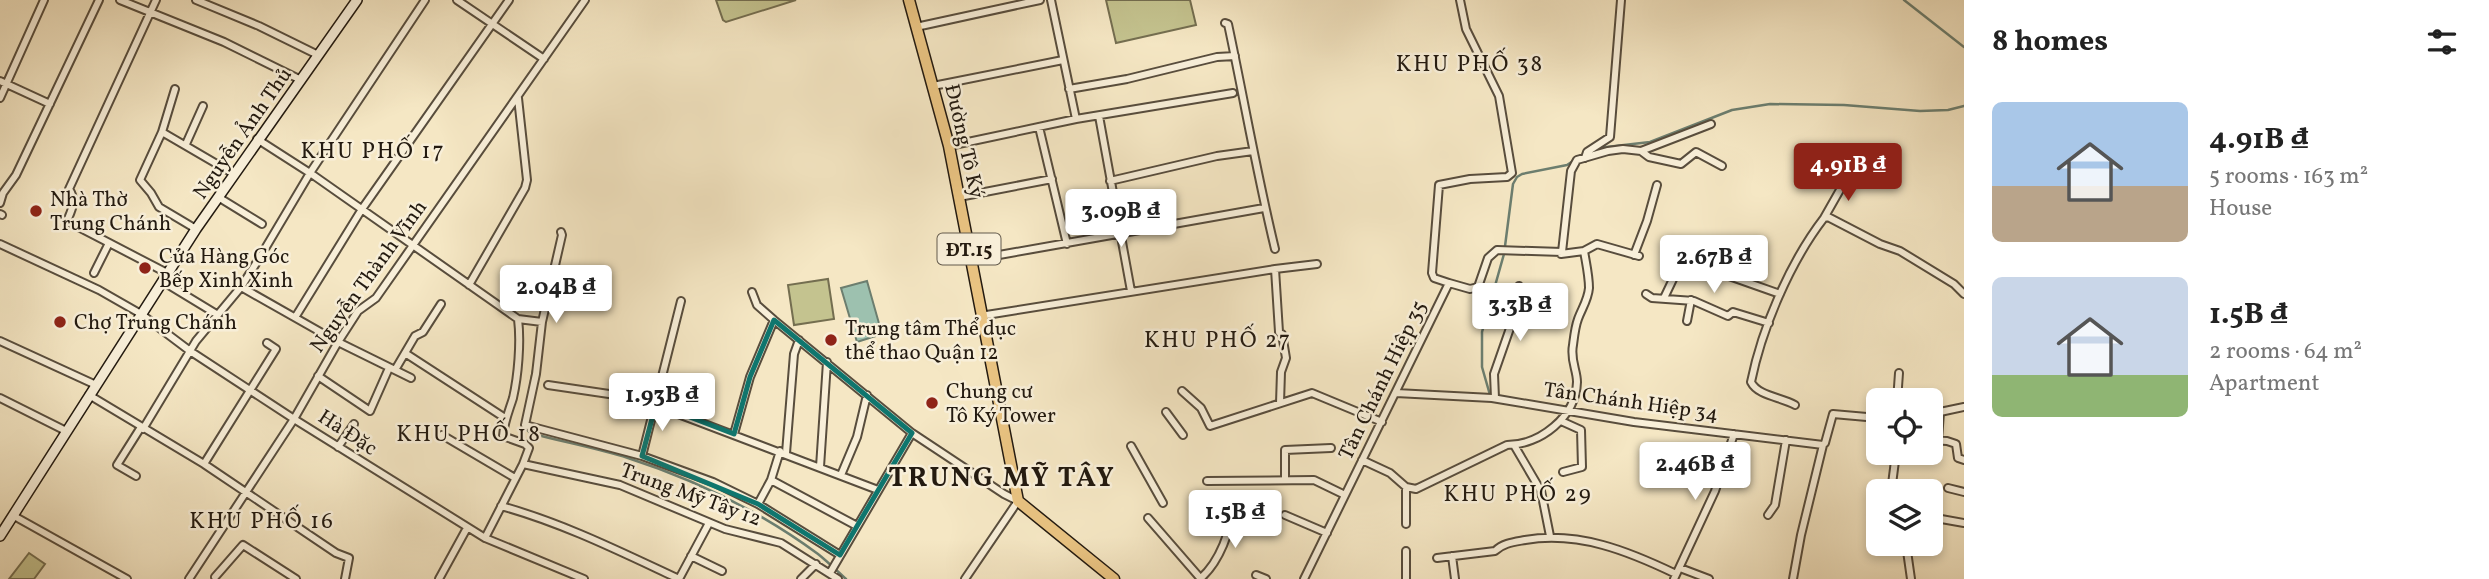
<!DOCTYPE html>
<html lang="en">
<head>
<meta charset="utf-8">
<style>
  :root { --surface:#fff; --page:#f6f6f6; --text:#222; --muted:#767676; --accent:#8f2418 }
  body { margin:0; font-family:Vollkorn,serif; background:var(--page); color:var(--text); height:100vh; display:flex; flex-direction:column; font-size:26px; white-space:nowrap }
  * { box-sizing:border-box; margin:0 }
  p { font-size:23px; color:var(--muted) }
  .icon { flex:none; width:38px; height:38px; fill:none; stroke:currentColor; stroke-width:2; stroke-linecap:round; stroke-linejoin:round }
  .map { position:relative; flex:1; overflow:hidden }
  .sheet { display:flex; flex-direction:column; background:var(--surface); width:525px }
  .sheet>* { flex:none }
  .buttons { position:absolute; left:1866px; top:388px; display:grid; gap:14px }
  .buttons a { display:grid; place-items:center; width:77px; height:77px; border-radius:10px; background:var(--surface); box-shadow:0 4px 10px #0003; font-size:35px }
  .price { position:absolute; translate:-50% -60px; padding:0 16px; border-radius:7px; background:#fff; color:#222; font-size:23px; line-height:46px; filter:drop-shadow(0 2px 4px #0008) }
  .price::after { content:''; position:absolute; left:50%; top:42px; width:21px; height:16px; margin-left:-10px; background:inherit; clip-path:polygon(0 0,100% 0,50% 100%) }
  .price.selected { background:var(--accent); color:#fff }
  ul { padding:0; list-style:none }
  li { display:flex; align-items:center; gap:21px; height:175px; padding:0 28px }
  li span { display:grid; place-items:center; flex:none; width:196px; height:140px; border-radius:10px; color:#555 }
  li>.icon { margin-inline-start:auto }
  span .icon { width:84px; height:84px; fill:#fffc; stroke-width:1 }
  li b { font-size:30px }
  h2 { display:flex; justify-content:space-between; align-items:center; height:84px; padding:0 28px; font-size:30px }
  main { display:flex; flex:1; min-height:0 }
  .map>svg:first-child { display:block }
  .green { fill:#c4c38f; stroke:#746e50; stroke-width:2 }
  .water { fill:#9dc1af; stroke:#6c7e6f; stroke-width:2 }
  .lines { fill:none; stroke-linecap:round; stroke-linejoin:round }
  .stream { stroke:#6c7e6f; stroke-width:2.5 }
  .minor-casing { stroke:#584d3d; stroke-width:10 }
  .secondary-casing { stroke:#231a10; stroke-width:12 }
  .primary-casing { stroke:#231a10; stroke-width:13 }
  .minor { stroke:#f8efd9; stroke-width:6 }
  .secondary { stroke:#f8efd9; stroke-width:9 }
  .primary { stroke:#eac482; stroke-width:10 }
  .marked { fill:none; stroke:#0f766e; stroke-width:5; stroke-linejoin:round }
  .poi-dot { fill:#8f2418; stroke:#f8efd9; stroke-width:2.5 }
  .labels { text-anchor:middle; stroke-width:5; stroke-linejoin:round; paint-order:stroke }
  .shield { fill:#f8efd9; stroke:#635a4c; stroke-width:2 }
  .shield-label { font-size:19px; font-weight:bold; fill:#231a10 }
  .street-label { font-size:21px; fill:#231a10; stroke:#f8efd9 }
  .poi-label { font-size:21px; fill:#231a10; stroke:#f8efd9; text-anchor:start }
  .neighbourhood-label { font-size:23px; letter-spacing:2px; fill:#231a10; stroke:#f8efd9 }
  .district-label { font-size:28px; font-weight:bold; letter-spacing:2px; fill:#231a10; stroke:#f8efd9 }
</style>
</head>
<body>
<main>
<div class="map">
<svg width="1964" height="579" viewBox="0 0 1964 579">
  <rect width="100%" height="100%" fill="#f5e7c4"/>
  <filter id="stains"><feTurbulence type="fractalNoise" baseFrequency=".00286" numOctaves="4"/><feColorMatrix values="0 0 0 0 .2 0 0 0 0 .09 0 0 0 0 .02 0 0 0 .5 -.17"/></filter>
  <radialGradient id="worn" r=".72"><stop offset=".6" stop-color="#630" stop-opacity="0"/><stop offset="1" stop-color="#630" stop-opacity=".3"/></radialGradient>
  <path class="green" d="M 716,0 L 796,0 L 726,22 L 723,20 Z
    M 1106,0 L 1190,0 L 1196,25 L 1116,43 Z
    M 828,279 L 834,319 L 794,325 L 788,285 Z
    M 29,553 L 45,564 L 34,579 L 9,579 Z"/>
  <path class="water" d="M 867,281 L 882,334 L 857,342 L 841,288 Z"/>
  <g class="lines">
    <path class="stream" d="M 1904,0 L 1964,47
      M 1598,148 L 1650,142 L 1732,110 L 1770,104 L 1844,105 L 1920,111 L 1948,110 L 1964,106
      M 531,381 L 535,360
      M 1490,395 L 1482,367 L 1482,332 L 1504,254 L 1513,184 L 1517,177 L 1522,174 L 1567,165 L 1585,153
      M 523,425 L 530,433 C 563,442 596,448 628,458 C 696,480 761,512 818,554 C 828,562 837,571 846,579"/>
    <defs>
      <path id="minor" d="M 120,0 L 224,42 L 301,80
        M 156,0 L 69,189 C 77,201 72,209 67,221 L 167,273
        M 196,0 L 259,26 L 318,55
        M 457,0 L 544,59
        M 1051,0 L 1076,119
        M 1225,23 L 1228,24 C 1244,99 1257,175 1275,249
        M 916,27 L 1040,0
        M 0,81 L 50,104
        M 933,86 L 1063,60
        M 1069,89 L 1127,79 L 1217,57 L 1235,56
        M 0,98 L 44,0
        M 1099,116 L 1131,291
        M 1039,127 L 1067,244
        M 162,132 L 175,89
        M 257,139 L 313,175 L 518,319 L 542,322
        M 186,144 L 203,106
        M 949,146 L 1076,119 L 1233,93
        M 1641,151 L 1711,124
        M 1585,158 L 1587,152 L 1610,137 L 1621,0
        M 1110,181 L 1217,156 L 1253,151
        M 218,197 L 262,224
        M 959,197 L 1052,179
        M 0,203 L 3,193 L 16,175 L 99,0
        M 0,214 L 2,215
        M 1824,218 L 1849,174
        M 196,229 L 159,207 L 151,193 L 140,180 L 162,132 L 234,174
        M 561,232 L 562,235 L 542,322 L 536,374 L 525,425 L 642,456 L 713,482 L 758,504 L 771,480
        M 0,244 L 99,290 L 141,314 L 190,351 L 294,419 L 485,538 L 584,579
        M 266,247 L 310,173 L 425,0
        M 1676,252 L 1729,276 L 1780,294
        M 1561,254 L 1584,251 L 1597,244 L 1639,256
        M 1634,255 L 1647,221 L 1657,185
        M 971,260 L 1264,208
        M 1275,269 L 1279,332
        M 94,273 L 109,243
        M 162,281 L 218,315
        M 1449,283 L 1434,278 L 1432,273 L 1439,185 L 1470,179 L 1507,177 L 1512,173 L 1499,96 L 1466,29 L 1460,0
        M 469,285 L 525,188 L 527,180 L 518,98
        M 241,287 L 338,342 L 411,378
        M 752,292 L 757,305 L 774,320 L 912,433 L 1004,494 L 1018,501 L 965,579
        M 1646,294 L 1652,298 L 1694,301 L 1728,316 L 1733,312 L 1769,323
        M 1664,298 L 1684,256
        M 296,316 L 362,209 L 509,0
        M 980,316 L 1275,269 L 1317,264
        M 518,319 C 521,342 518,376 513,398 C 509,411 504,422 503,436 L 525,444 L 529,448 L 523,464
        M 1687,321 L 1691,300
        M 0,341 L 96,385
        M 405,353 L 505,418
        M 395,370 L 415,336 L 423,332 L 441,304
        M 318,376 L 370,411 L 389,368
        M 548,385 L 636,398 L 878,490
        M 1182,391 L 1201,408 L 1210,426 L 1312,393 L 1382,422
        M 1396,393 L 1492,398 L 1634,422 L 1823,445 L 1825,443 L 1833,414 L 1878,418
        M 89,395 L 204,464 L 336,553 L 349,558 L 345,579
        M 0,398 L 66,431
        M 1495,398 L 1494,374 L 1516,311 L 1519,286
        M 1897,401 L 1899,373
        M 1280,403 L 1281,372 L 1286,358 L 1282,334
        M 1795,405 C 1781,397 1758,396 1751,382 C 1762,328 1790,262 1824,218 L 1828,217 L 1880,244 L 1900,251 L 1954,284 L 1964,294
        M 1166,412 L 1183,435
        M 1561,421 L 1581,430 L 1582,467 L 1563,472
        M 143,429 L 196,341 L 241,287 L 262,254
        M 734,434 L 750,377 L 774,320
        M 442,435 L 515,478
        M 1930,440 L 1947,441 L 1956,444 L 1958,458 L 1964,460
        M 1938,440 L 1940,412 L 1964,407
        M 1514,445 L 1541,491 L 1550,536
        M 1131,446 L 1163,503
        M 338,447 L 354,424
        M 780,451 L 771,480 L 857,526
        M 786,453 L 794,354 L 799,340
        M 642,456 L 681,301
        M 1362,460 L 1390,473 L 1406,487 L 1416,489 L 1507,445 C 1540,445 1576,417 1577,382 C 1577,370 1570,360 1573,345 C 1574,337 1575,327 1578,319 C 1582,308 1588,300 1589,288 C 1589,276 1586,263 1584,251
        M 204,464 L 276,349 L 267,343
        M 820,467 L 827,362
        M 841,475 L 857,437 L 867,395
        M 136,476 L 117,465 L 141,427
        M 1285,480 L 1285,450 L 1331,448
        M 1207,481 L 1314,480 L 1345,495
        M 1406,487 L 1406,524
        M 1948,488 L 1964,492
        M 1891,492 L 1896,453
        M 758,504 L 840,555
        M 501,506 C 563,523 621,552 679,579
        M 1285,515 L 1327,533
        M 1768,515 L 1775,505 L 1786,440
        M 14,516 L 127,579
        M 1930,517 L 1964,523
        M 1148,518 L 1201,579
        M 485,538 L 523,464 L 620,485 L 725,529 L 781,543 L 838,579
        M 1906,544 L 1911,579
        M 691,556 L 722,571
        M 1452,556 L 1455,579
        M 1437,558 L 1495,551 C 1503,543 1514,542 1525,540 C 1579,531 1628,551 1676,574
        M 1680,568 L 1709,579
        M 830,573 L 912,433
        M 1256,575 L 1266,579
        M 215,577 L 243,545 L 296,579
        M 1201,578 C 1219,562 1232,530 1232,505
        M 189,579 L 294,419 L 338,342 L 358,311 L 376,298 L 585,0
        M 439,579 L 467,528
        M 679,579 L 709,523
        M 801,579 L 816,564
        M 1304,579 L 1449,283 L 1470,289 L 1478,287 L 1488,258 L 1497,250 L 1562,252 L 1571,171 L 1577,160 L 1608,151 L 1623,149 L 1641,151 L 1649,157 L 1681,164 L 1696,152 L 1722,166
        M 1406,579 L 1406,551
        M 1674,579 L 1715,491 L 1734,434
        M 1793,579 L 1801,535 L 1823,445"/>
      <path id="secondary" d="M 0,536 L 196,229 L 357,0"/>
      <path id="primary" d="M 909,0 L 949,146 L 1018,501 L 1114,579"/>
    </defs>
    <use href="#minor" class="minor-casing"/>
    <use href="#secondary" class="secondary-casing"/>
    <use href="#primary" class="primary-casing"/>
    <use href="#minor" class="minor"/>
    <use href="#secondary" class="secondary"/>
    <use href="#primary" class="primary"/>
  </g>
  <path class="marked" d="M 774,320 L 912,433 L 840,555 L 758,504 L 642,456 L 656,404 L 734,434 L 750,377 Z"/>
  <g class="poi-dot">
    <circle cx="36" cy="211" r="7"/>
    <circle cx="145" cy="268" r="7"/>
    <circle cx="60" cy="322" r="7"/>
    <circle cx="831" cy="340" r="7"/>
    <circle cx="932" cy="403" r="7"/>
  </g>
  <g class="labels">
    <rect class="shield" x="937.5" y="233.5" width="63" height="31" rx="5"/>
    <g class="shield-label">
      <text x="969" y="256">ĐT.15</text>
    </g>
    <g class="street-label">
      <text transform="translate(242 133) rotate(-55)" y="7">Nguyễn Ảnh Thủ</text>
      <text transform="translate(965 141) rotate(77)" y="7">Đường Tô Ký</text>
      <text transform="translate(368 276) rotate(-54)" y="7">Nguyễn Thành Vĩnh</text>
      <text transform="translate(1382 380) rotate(-64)" y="7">Tân Chánh Hiệp 35</text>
      <text transform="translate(1631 401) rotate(8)" y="7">Tân Chánh Hiệp 34</text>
      <text transform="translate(348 432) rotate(33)" y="7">Hà Đặc</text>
      <text transform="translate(691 494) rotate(20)" y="7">Trung Mỹ Tây 12</text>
    </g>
    <g class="poi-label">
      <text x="50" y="206">Nhà Thờ<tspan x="50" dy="24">Trung Chánh</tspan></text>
      <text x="159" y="263">Cửa Hàng Góc<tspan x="159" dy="24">Bếp Xinh Xinh</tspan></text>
      <text x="74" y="329">Chợ Trung Chánh</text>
      <text x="845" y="335">Trung tâm Thể dục<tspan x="845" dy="24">thể thao Quận 12</tspan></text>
      <text x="946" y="398">Chung cư<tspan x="946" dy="24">Tô Ký Tower</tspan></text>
    </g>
    <g class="neighbourhood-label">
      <text x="1470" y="71">KHU PHỐ 38</text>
      <text x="373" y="158">KHU PHỐ 17</text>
      <text x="1218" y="347">KHU PHỐ 27</text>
      <text x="469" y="441">KHU PHỐ 18</text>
      <text x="1518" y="501">KHU PHỐ 29</text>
      <text x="262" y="528">KHU PHỐ 16</text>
    </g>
    <g class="district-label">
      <text x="1002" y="486">TRUNG MỸ TÂY</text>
    </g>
  </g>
  <rect width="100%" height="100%" filter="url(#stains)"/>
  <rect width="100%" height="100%" fill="url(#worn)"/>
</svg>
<div class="buttons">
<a><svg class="icon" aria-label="locate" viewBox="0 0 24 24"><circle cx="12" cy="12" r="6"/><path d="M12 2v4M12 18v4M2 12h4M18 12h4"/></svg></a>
<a><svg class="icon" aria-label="layers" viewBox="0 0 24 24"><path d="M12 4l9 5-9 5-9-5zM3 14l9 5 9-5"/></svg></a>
</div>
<b class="price selected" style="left:1848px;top:203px">4.91B ₫</b>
<b class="price" style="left:1121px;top:249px">3.09B ₫</b>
<b class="price" style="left:1714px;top:295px">2.67B ₫</b>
<b class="price" style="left:556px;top:325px">2.04B ₫</b>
<b class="price" style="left:1520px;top:343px">3.3B ₫</b>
<b class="price" style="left:662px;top:433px">1.93B ₫</b>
<b class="price" style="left:1695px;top:502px">2.46B ₫</b>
<b class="price" style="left:1235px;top:550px">1.5B ₫</b>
</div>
<section class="sheet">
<h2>8 homes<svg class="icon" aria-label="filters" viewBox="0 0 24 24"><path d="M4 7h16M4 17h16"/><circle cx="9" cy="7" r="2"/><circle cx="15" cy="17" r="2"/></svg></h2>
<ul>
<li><span style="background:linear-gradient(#a9c7e8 60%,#b9a48a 0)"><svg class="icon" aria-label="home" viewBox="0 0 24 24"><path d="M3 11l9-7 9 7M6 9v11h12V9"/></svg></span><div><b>4.91B ₫</b><p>5 rooms · 163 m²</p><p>House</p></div></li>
<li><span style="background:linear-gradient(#c9d6e8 70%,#8fb573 0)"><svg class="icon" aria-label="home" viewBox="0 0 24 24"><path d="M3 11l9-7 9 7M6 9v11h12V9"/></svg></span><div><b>1.5B ₫</b><p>2 rooms · 64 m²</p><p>Apartment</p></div></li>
</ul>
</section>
</main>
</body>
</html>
